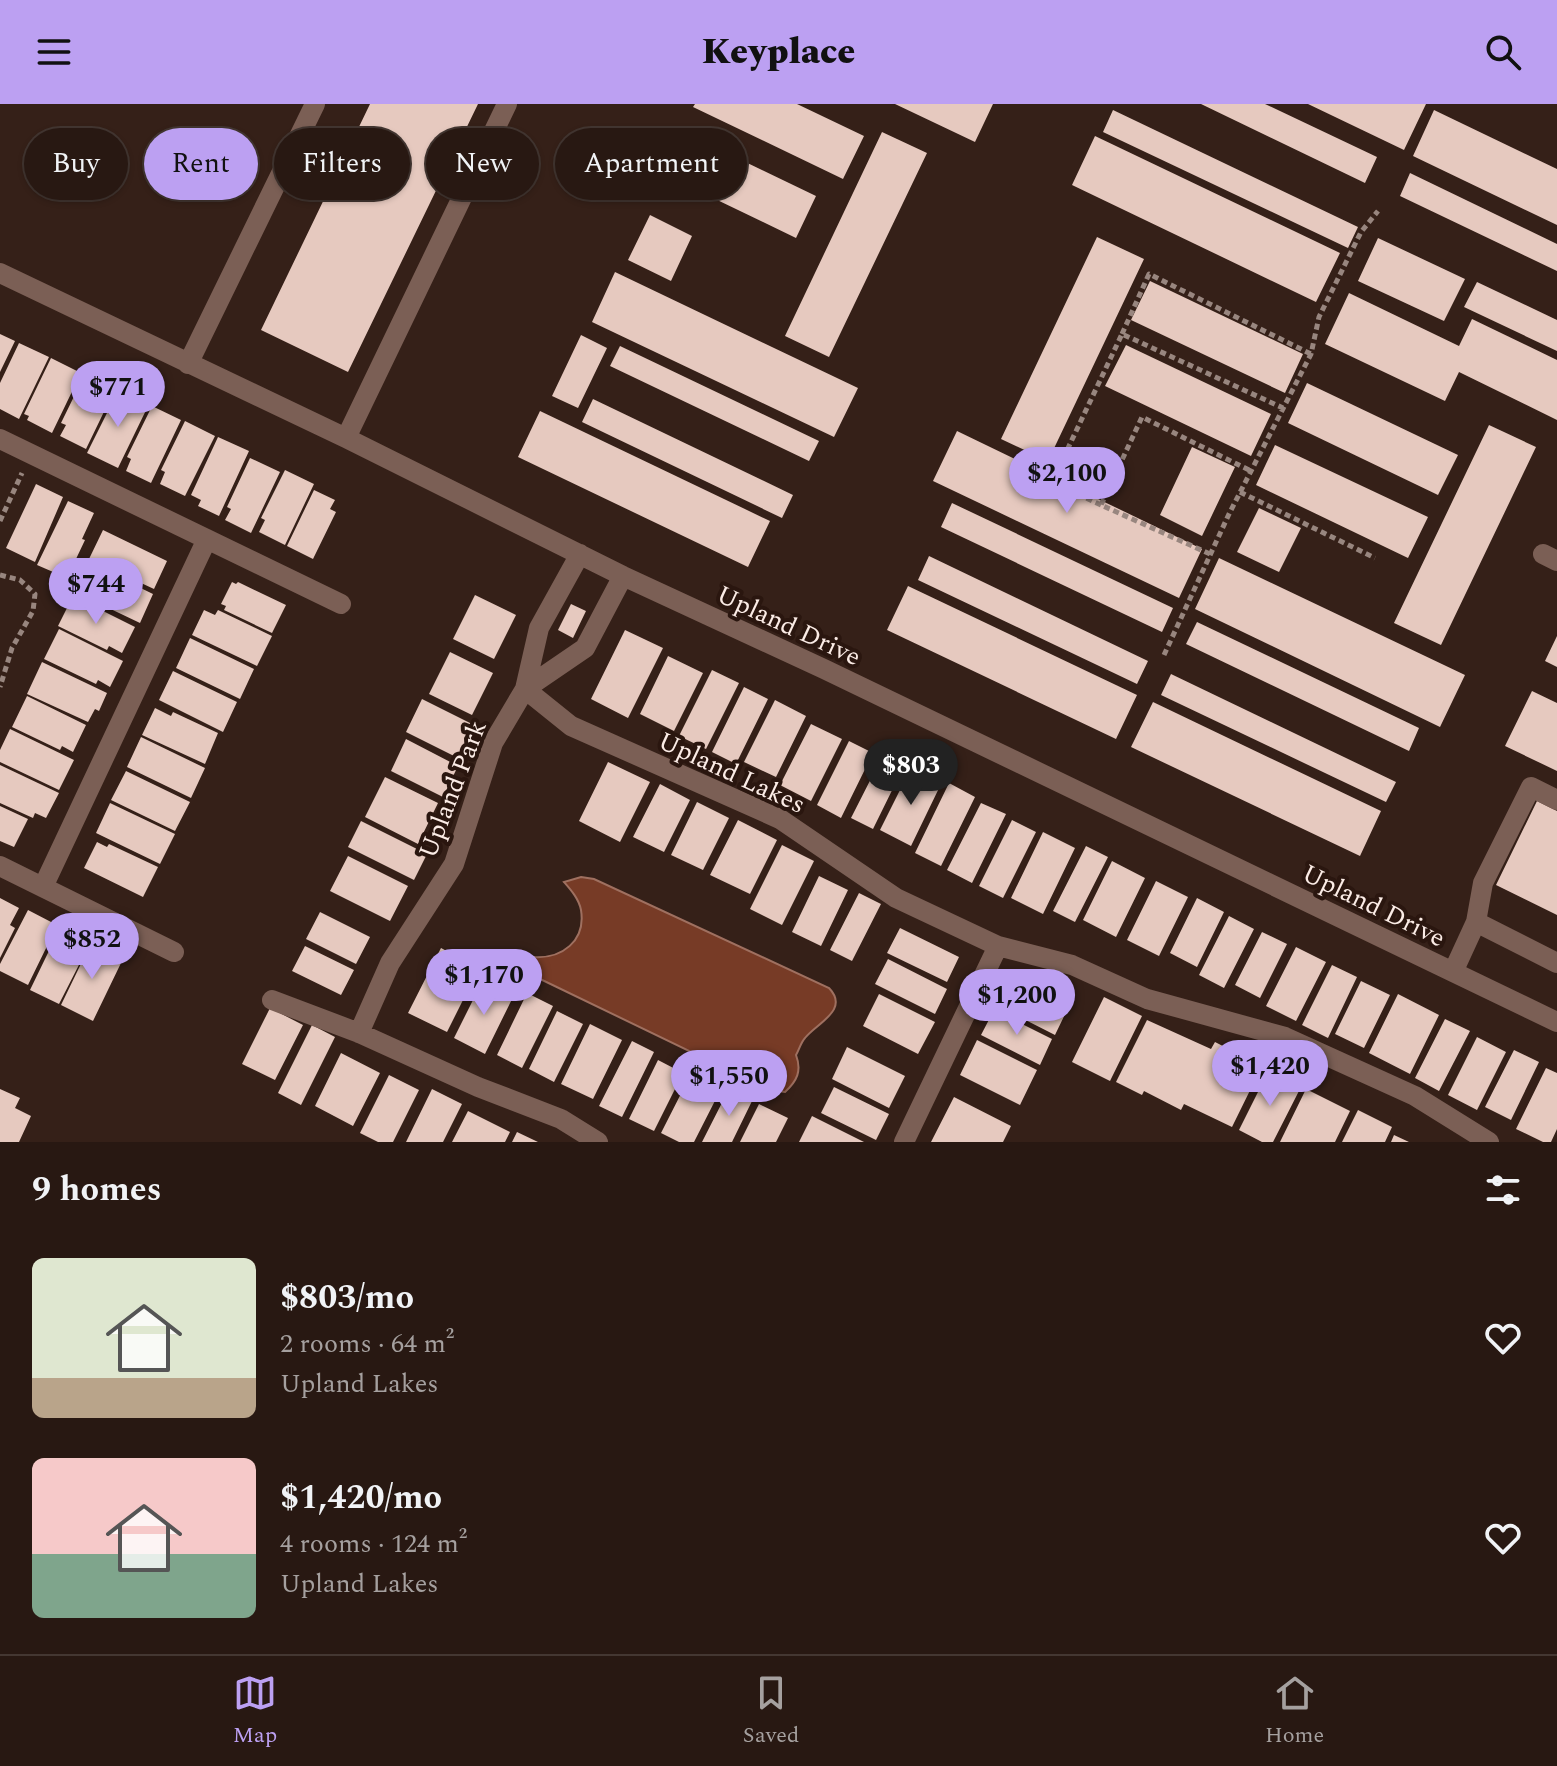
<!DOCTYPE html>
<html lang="en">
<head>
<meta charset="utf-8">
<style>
  :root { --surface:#281812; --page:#30211b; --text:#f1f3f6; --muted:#a5a09f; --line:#443732; --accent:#bca0f2 }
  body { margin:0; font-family:Spectral,serif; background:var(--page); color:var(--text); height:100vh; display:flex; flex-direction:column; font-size:30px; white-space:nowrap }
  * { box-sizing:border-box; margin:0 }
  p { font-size:26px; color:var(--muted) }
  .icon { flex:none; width:44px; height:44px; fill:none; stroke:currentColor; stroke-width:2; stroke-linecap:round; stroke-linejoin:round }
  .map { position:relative; height:1038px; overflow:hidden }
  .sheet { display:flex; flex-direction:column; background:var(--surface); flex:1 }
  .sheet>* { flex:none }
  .guide { position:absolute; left:24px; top:24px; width:800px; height:72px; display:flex; gap:16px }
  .price { position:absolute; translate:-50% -68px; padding:0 18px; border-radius:28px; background:var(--accent); color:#111; font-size:26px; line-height:52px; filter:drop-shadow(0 2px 4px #0008) }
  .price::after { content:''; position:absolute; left:50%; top:48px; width:24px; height:18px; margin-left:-12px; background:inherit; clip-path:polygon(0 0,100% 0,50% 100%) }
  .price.current { background:#222; color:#fff }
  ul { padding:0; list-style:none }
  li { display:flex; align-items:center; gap:24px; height:200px; padding:0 32px }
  li span { display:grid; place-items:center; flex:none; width:224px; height:160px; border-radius:12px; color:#555 }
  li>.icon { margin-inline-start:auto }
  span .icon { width:96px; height:96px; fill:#fffc; stroke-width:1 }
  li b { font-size:34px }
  h2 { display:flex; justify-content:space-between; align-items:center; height:96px; padding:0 32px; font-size:34px }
  .chip { padding:0 28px; border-radius:36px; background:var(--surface); box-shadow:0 2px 6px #0004,0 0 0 2px var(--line); font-size:28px; line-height:72px }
  .chip.current { background:var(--accent); color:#111 }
  header { display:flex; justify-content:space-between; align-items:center; height:104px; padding:0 32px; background:var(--accent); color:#111; font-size:36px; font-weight:800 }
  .tabs { display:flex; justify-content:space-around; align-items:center; height:112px; border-top:2px solid var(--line); background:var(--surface); font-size:22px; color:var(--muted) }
  .tabs a { display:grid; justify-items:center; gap:4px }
  .tabs .current { color:var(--accent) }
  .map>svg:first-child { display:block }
  .water { fill:#773b26; stroke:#9f7060; stroke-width:2 }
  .building { fill:#e6c9bf }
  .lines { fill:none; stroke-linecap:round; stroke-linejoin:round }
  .path { stroke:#98867f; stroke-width:5; stroke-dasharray:6 4; stroke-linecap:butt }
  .minor { stroke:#7b5f55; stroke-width:20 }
  .labels { text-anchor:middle; stroke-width:8; stroke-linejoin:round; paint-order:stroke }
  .street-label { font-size:26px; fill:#fbece6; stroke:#2a160f }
</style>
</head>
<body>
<header><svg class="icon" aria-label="menu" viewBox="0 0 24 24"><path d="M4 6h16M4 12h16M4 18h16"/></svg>Keyplace<svg class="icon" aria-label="search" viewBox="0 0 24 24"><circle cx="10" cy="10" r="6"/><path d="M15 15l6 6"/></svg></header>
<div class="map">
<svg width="1557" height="1038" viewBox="0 0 1557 1038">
  <rect width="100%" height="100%" fill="#352018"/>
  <path class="water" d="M 581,773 L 594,775 L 829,884 C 850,906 817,919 805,934 C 801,938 799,946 796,951 C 802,967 797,977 785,988 L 770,986 L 536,873 L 533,853 C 562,855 586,837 581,806 C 579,795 571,786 564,778 Z"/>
  <path class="building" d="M 370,0 L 478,0 L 348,268 L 261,226 Z
    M 695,0 L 797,0 L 864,32 L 843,75 L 693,3 Z
    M 895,0 L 993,0 L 975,38 Z
    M 1201,0 L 1265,0 L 1377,53 L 1365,79 Z
    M 1308,0 L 1426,0 L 1404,46 Z
    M 1113,6 L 1358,123 L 1348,144 L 1103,28 Z
    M 1434,6 L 1557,65 L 1557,121 L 1413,52 Z
    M 679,26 L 816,92 L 796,134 L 659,68 Z
    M 882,28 L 927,49 L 829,253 L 785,232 Z
    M 1095,32 L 1340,149 L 1316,198 L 1072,81 Z
    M 1410,69 L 1557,140 L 1557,167 L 1400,92 Z
    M 650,111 L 692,132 L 671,177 L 628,156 Z
    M 1097,133 L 1144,155 L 1048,357 L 1001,335 Z
    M 1378,134 L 1465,175 L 1444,217 L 1358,177 Z
    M 615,168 L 858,284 L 834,333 L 592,218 Z
    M 1150,177 L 1303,250 L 1285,289 L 1131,216 Z
    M 1477,178 L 1557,216 L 1557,247 L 1464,203 Z
    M 1349,189 L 1459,242 L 1472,215 L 1557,256 L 1557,316 L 1459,268 L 1445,297 L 1325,240 Z
    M 0,230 L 15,237 L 0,268 Z
    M 581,231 L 607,244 L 578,304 L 552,292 Z
    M 19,239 L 49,253 L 19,315 L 0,305 L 0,279 Z
    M 1126,241 L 1271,310 L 1251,352 L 1105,282 Z
    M 620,242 L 819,337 L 809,357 L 610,262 Z
    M 51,254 L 81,269 L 52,329 L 27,316 L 29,312 L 24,310 Z
    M 85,270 L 115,285 L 86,345 L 60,332 L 66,321 L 61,319 Z
    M 1307,279 L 1458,351 L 1438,391 L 1288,319 Z
    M 119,285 L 149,300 L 118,364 L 87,349 Z
    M 593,295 L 793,391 L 782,414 L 582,318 Z
    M 152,302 L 181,316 L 151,379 L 126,367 L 131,355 L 127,353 Z
    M 540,307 L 770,417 L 748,463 L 518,353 Z
    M 185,317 L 215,332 L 185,392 L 160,380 L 165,368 L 161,366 Z
    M 1489,321 L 1536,343 L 1441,541 L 1394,519 Z
    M 957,327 L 1202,445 L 1179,494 L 933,377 Z
    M 218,333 L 249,347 L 219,412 L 198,402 L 201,396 L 191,391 Z
    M 1275,341 L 1428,413 L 1408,454 L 1256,381 Z
    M 1192,343 L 1235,363 L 1202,432 L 1160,411 Z
    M 250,354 L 280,368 L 251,429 L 225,416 L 231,405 L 227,403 Z
    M 285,366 L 314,380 L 285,441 L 259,428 L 265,416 L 261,414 Z
    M 36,380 L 63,393 L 35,458 L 6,444 Z
    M 314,386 L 335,396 L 330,405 L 336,408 L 313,455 L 287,442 Z
    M 68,397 L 94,409 L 82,435 L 85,436 L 67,474 L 37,461 Z
    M 952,399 L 1173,504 L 1162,528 L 941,423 Z
    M 1259,404 L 1301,424 L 1279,468 L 1237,448 Z
    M 103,426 L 167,457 L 154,485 L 89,455 Z
    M 929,452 L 1148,557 L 1137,580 L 918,476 Z
    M 1219,454 L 1465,571 L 1440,623 L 1195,505 Z
    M 89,459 L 153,490 L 140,519 L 75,488 Z
    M 232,478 L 236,480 L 238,478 L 286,501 L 272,529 L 224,506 L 226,502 L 221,500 Z
    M 908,482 L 1137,591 L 1116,635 L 887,526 Z
    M 475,491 L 516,511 L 494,555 L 453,535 Z
    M 73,492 L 135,523 L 122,549 L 109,542 L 107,546 L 58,522 Z
    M 571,500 L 586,507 L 573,534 L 558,526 Z
    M 204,506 L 215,511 L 218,506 L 272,532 L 257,562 L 192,531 Z
    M 1197,518 L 1419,624 L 1409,647 L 1186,540 Z
    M 59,525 L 123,557 L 110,583 L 98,576 L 96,580 L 44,555 Z
    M 625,526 L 663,544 L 628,614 L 591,595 Z
    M 1557,532 L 1557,563 L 1545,557 Z
    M 190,534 L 254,565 L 240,595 L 176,564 Z
    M 450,548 L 493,569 L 472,611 L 429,590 Z
    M 668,552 L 703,569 L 674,627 L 640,610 Z
    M 42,558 L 107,589 L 99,607 L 95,605 L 88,618 L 27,590 Z
    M 712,566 L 739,579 L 706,645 L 679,632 Z
    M 173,567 L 237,598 L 223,628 L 159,596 Z
    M 1171,570 L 1396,678 L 1386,698 L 1161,591 Z
    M 744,583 L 768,595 L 736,660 L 712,648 Z
    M 1532,587 L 1557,599 L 1557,667 L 1505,642 Z
    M 27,592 L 86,621 L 73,648 L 62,642 L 60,646 L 12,623 Z
    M 422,595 L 474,621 L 458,654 L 406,628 Z
    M 775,596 L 806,612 L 776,673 L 744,658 Z
    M 1153,598 L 1381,707 L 1360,752 L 1131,643 Z
    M 155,604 L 171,612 L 173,608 L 218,629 L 205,660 L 142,631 Z
    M 811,620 L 842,635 L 811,697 L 780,681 Z
    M 10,625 L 74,656 L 59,686 L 0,658 L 0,646 Z
    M 141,633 L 205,664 L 191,694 L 127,663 Z
    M 406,635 L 458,662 L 443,693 L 391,667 Z
    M 849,637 L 873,649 L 841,714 L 817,701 Z
    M 882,653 L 903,664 L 873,725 L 851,714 Z
    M 608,658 L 650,678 L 620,738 L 579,717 Z
    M 0,661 L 59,689 L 46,714 L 35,709 L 33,714 L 0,699 Z
    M 911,664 L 941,680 L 911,742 L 880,726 Z
    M 126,667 L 190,698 L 175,727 L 111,696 Z
    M 385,673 L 438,699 L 418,740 L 365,713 Z
    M 949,679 L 975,693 L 941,762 L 915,749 Z
    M 660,680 L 690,696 L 664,748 L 633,733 Z
    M 1537,697 L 1557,707 L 1557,811 L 1496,781 Z
    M 697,698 L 729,714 L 703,766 L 671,751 Z
    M 110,699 L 175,730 L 160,760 L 96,729 Z
    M 981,699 L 1006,710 L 972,779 L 947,766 Z
    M 0,702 L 28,715 L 14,743 L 0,737 Z
    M 738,716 L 777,736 L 750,790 L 710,771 Z
    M 1012,716 L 1036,728 L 1003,794 L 979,782 Z
    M 361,717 L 427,750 L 414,776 L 348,743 Z
    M 1043,728 L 1075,744 L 1043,810 L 1011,794 Z
    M 97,738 L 107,743 L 109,740 L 158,763 L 143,793 L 84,764 Z
    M 782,741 L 814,757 L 782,821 L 750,805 Z
    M 1086,742 L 1108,753 L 1075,818 L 1053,807 Z
    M 348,752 L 408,782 L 390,817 L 330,787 Z
    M 1112,757 L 1145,774 L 1116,833 L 1083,816 Z
    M 819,772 L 848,786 L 821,842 L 792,828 Z
    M 1156,777 L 1188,793 L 1159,852 L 1127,836 Z
    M 859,789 L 881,800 L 852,857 L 830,846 Z
    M 0,794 L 19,804 L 10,821 L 15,824 L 0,854 Z
    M 1197,794 L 1224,808 L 1197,863 L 1170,849 Z
    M 28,806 L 53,819 L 45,834 L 50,836 L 28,881 L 0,867 L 0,860 Z
    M 320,808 L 370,833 L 356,860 L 306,835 Z
    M 1229,812 L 1254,825 L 1224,884 L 1199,871 Z
    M 61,822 L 86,834 L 78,851 L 83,853 L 59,900 L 30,886 Z
    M 900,824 L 959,853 L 947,878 L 887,849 Z
    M 1262,828 L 1287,840 L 1260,894 L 1235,881 Z
    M 92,837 L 113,847 L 112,850 L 119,854 L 118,857 L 121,859 L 93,917 L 61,901 Z
    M 305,842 L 354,866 L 341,891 L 292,867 Z
    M 1296,843 L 1326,858 L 1296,917 L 1266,902 Z
    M 441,844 L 479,864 L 447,928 L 408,909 Z
    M 888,855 L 947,885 L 935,910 L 875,880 Z
    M 1332,861 L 1357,873 L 1328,934 L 1302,921 Z
    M 1009,874 L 1068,904 L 1055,931 L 996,901 Z
    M 483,876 L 514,891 L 485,950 L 454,934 Z
    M 1361,877 L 1390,891 L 1364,944 L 1335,930 Z
    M 527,889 L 553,902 L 522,964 L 497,951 Z
    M 879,890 L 935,918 L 918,950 L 863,922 Z
    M 1398,890 L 1439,911 L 1410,970 L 1369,949 Z
    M 1104,893 L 1142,912 L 1110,977 L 1072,958 Z
    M 270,904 L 303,921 L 275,976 L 242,960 Z
    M 994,906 L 1052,935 L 1040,961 L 981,931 Z
    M 557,907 L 583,920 L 554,978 L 529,965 Z
    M 1445,915 L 1470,927 L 1439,987 L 1415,974 Z
    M 1147,916 L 1211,945 L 1215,938 L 1262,962 L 1232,1023 L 1184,1000 L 1181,1006 L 1144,987 L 1142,991 L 1116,978 Z
    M 590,920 L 622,936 L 593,995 L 561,980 Z
    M 312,921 L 335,933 L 301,1001 L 278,989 Z
    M 1477,933 L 1506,948 L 1477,1006 L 1448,991 Z
    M 977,936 L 1037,966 L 1020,1001 L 960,971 Z
    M 632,937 L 654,948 L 622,1013 L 599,1002 Z
    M 847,943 L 905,972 L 889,1004 L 832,975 Z
    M 1514,946 L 1539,958 L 1511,1016 L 1485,1003 Z
    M 341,949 L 380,969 L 353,1022 L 315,1002 Z
    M 658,956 L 683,969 L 654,1027 L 629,1015 Z
    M 1546,964 L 1557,969 L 1557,1025 L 1551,1038 L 1543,1038 L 1516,1025 Z
    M 1269,966 L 1301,983 L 1273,1038 L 1262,1038 L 1239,1026 Z
    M 692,968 L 722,983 L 694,1038 L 679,1038 L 661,1029 Z
    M 389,971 L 419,986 L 393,1038 L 378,1038 L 360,1029 Z
    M 730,983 L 753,995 L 732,1038 L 702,1038 Z
    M 834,983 L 889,1010 L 876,1036 L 821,1009 Z
    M 0,985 L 20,994 L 15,1004 L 31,1012 L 19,1038 L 0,1038 Z
    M 432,985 L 462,1000 L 443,1038 L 406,1038 Z
    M 1306,985 L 1350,1007 L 1335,1038 L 1280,1038 Z
    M 954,993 L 1011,1022 L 1003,1038 L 931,1038 Z
    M 759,1000 L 788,1014 L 776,1038 L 740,1038 Z
    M 1358,1006 L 1392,1023 L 1385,1038 L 1342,1038 Z
    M 468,1007 L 510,1028 L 505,1038 L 452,1038 Z
    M 812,1012 L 864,1038 L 799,1038 Z
    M 517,1028 L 538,1038 L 512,1038 Z
    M 1394,1031 L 1409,1038 L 1391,1038 Z"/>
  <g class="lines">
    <path class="path" d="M 1122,230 L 1149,170 L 1311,250
      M 1240,388 L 1375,454
      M 1101,401 L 1052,378 L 1122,230 L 1283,304
      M 0,417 L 22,369
      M 1210,450 L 1101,401 L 1142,313 L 1251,367
      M 0,471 L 20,476 L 35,490 L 33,507 L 12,544 L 0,583
      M 1164,551 L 1229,410 L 1311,250 L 1319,213 L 1361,128 L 1378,107"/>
    <path class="minor" d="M 0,169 L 346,334 L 623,472 L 824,565 L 1557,918
      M 188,260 L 315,0
      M 346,334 L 507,0
      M 0,335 L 341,500
      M 1543,450 L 1557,457
      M 525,585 L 571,622 L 780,715 L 896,794 L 998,842 L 1072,861 L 1147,895 L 1285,933 L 1415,992 L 1489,1038
      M 525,585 L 585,544 L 623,472
      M 0,762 L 174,848
      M 43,783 L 207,435
      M 1476,818 L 1483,779 L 1531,683 L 1557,696
      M 1453,868 L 1476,818 L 1557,859
      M 272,896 L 359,929 L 478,983 L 561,1015 L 598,1038
      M 359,929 L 390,859 L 454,760 L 493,639 L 525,585 L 539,524 L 580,450
      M 904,1038 L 998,842"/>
  </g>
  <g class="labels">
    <g class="street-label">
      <text transform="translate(789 521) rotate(25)" y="9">Upland Drive</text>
      <text transform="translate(732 668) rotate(25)" y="9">Upland Lakes</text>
      <text transform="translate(452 685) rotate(-69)" y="9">Upland Park</text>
      <text transform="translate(1374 801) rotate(26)" y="9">Upland Drive</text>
    </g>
  </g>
</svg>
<b class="price" style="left:118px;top:325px">$771</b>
<b class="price" style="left:1067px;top:411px">$2,100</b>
<b class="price" style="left:96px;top:522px">$744</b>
<b class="price current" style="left:911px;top:703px">$803</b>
<b class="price" style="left:92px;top:877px">$852</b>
<b class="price" style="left:484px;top:913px">$1,170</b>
<b class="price" style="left:1017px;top:933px">$1,200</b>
<b class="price" style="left:1270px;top:1004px">$1,420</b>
<b class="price" style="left:729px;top:1014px">$1,550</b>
<div class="guide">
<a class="chip">Buy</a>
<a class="chip current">Rent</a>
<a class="chip">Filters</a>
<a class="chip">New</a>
<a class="chip">Apartment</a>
</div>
</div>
<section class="sheet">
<h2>9 homes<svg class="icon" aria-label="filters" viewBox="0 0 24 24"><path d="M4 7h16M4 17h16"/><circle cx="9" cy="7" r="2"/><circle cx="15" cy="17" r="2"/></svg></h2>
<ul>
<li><span style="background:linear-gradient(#dfe7d0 75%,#b9a48a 0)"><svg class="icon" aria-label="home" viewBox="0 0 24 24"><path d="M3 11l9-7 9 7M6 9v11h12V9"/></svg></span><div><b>$803/mo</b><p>2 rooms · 64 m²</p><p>Upland Lakes</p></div><svg class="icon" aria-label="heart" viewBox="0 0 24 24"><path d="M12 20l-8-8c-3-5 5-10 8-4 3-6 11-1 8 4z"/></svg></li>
<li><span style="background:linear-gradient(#f6c9c9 60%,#7fa58c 0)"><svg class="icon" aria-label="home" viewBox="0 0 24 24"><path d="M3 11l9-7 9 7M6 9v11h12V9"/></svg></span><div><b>$1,420/mo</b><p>4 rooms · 124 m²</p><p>Upland Lakes</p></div><svg class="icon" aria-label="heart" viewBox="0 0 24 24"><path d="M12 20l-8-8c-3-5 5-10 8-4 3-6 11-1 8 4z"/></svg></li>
</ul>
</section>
<nav class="tabs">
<a class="current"><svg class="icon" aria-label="map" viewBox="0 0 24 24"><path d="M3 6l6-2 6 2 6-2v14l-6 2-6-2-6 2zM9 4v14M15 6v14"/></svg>Map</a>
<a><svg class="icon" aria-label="saved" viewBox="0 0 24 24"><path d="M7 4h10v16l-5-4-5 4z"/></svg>Saved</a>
<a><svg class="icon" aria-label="home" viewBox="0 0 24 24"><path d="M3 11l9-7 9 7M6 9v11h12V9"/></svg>Home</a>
</nav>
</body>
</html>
